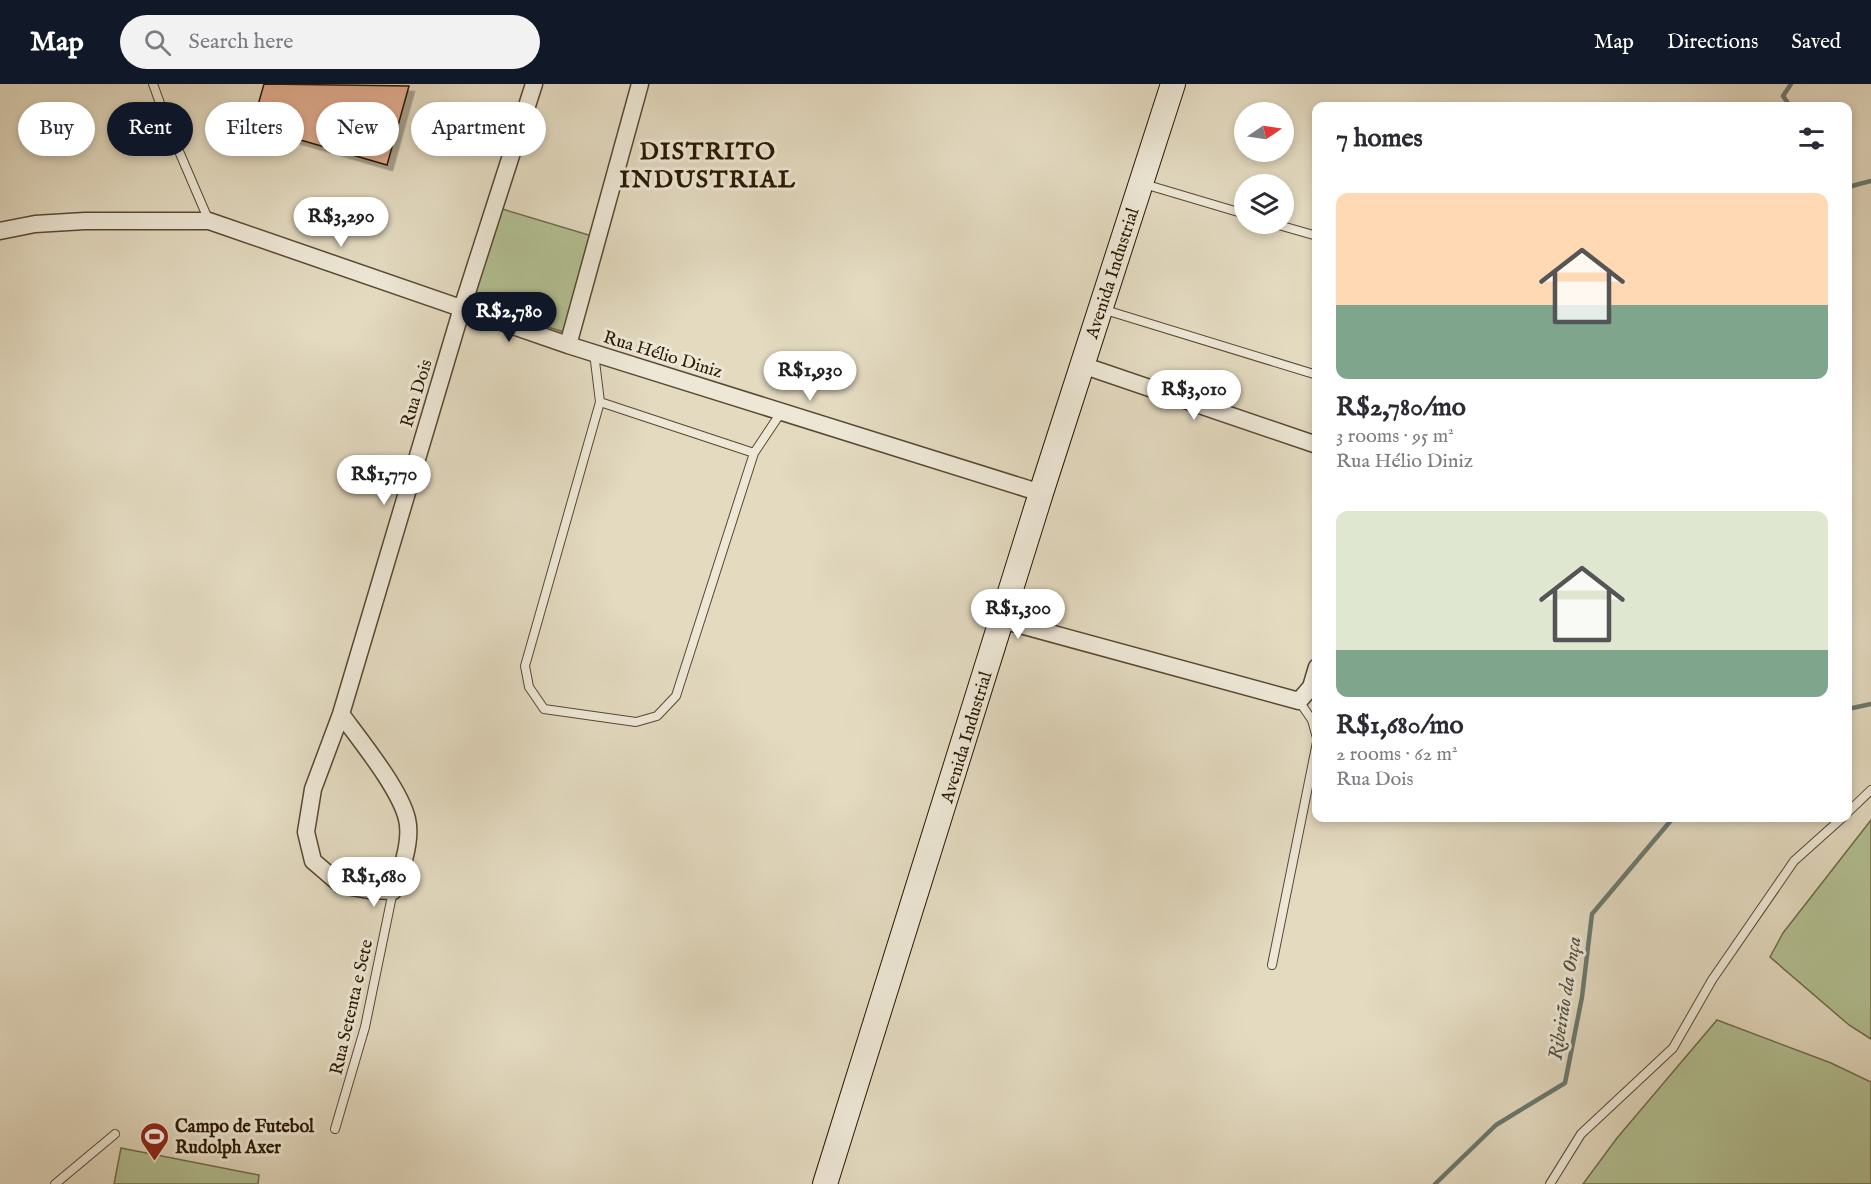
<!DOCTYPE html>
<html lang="en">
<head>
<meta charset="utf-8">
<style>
  :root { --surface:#fff; --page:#f2f2f3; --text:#2b2b33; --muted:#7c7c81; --accent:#111827 }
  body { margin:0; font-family:"IM FELL English",serif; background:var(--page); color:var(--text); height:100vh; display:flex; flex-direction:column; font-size:22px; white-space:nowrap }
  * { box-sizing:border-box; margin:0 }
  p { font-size:20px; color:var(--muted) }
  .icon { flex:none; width:33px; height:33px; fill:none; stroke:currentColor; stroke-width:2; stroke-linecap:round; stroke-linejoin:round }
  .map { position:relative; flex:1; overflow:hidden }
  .drawer { position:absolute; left:1312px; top:18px; width:540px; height:720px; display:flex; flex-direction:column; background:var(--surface); border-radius:12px; box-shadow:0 3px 9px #0003 }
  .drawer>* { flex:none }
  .guide { position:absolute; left:18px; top:18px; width:570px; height:54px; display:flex; gap:12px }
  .needle { width:39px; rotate:77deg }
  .fabs { position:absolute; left:1234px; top:18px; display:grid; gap:12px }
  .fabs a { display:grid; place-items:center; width:60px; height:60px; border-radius:50%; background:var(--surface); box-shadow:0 3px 9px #0003; font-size:30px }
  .price { position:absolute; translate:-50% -51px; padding:0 14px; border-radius:21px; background:#fff; color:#222; font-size:20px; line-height:39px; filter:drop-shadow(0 2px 3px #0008) }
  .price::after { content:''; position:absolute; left:50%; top:36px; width:18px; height:14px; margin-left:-9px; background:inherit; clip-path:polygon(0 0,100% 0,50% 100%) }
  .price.selected { background:var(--accent); color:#fff }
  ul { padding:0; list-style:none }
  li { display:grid; align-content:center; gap:12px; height:318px; padding:0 24px }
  li span { display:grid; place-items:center; height:186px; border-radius:12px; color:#555 }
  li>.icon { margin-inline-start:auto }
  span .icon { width:108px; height:108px; fill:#fffc; stroke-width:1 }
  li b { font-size:26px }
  h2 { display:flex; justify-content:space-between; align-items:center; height:72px; padding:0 24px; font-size:26px }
  .pill { padding:0 21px; border-radius:27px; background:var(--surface); box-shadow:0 3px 9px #0003; font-size:21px; line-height:54px }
  .pill.selected { background:var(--accent); color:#fff }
  header { display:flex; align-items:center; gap:36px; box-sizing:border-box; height:84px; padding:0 30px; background:var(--accent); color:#fff }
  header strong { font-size:28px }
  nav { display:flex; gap:33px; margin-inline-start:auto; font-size:21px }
  .search { width:420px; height:54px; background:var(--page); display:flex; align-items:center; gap:15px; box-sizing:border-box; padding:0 21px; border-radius:33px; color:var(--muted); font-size:22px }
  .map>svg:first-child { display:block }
  .green { fill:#b2c093; stroke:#6e6c4a; stroke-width:1.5 }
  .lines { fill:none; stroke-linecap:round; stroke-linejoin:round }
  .stream { stroke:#6b796f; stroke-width:4.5 }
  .building { fill:#e2ae91; stroke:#291801; stroke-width:1.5; filter:url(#shadow) }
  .lane-casing { stroke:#584831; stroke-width:10 }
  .street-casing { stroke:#584831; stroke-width:19 }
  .secondary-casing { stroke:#291801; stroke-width:26 }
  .lane { stroke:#ede7d6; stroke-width:8 }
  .street { stroke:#ede7d6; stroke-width:16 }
  .secondary { stroke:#ede7d6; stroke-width:24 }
  .labels { text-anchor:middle; stroke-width:6; stroke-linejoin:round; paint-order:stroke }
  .street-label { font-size:18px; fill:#291801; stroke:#ede7d6 }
  .poi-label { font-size:18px; font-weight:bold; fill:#291801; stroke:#ede7d6; text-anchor:start }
  .water-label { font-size:20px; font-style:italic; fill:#505041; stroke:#ede7d6 }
  .district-label { font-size:24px; font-weight:bold; letter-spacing:1.5px; fill:#291801; stroke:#ede7d6 }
</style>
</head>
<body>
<header>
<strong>Map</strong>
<div class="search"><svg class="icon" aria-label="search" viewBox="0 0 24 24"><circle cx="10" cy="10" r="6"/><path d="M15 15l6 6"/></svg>Search here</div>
<nav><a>Map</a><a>Directions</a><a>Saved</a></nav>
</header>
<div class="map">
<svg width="1871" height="1100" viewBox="0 0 1871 1100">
  <defs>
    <filter id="shadow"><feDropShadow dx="5.5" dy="5.5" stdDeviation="0" flood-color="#0004"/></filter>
  </defs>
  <rect width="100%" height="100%" fill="#e3dac0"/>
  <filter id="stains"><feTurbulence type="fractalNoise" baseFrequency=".00333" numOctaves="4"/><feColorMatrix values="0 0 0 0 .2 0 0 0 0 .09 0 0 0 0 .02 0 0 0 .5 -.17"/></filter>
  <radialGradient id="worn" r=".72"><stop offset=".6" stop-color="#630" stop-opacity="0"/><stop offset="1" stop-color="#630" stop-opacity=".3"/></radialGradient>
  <path class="green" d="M 499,124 L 592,152 L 564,248 L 470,219 Z
    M 1871,736 L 1871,955 L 1849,941 L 1770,873 L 1783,849 Z
    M 1717,936 L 1831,979 L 1871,998 L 1871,1100 L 1583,1100 L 1617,1054 Z
    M 121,1064 L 259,1091 L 258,1100 L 114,1100 Z"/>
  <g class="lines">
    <path class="stream" d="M 1790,22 L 1783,12 L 1791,0
      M 1848,103 L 1871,97
      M 1848,625 L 1871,620
      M 1435,1100 L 1496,1041 L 1565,999 L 1582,913 L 1592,830 L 1673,734"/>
  </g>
  <path class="building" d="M 264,0 L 409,2 L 387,81 L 252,42 Z"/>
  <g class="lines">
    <defs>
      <path id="lane" d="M 153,0 L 169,44 L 209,137
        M 1144,100 L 1245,130
        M 1275,140 L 1317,152
        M 1102,225 L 1317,291
        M 594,269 L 600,318 L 754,369 L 782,327
        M 600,318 L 525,582 L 529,603 L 544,625 L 636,638 L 657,632 L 676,612 L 754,369
        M 1299,617 L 1312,636 L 1317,654
        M 1848,728 L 1871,706
        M 1272,881 L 1317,658
        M 335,1045 L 365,943 L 393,807
        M 55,1100 L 115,1050
        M 1550,1100 L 1581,1050 L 1673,964 L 1712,896 L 1794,777 L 1842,734"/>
      <path id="street" d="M 0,147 L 35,140 L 85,137 L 209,137 L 568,261 L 1041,409
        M 568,261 L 640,0
        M 1082,281 L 1317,361
        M 1002,536 L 1299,617 L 1311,603 L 1317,583
        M 341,630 C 360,656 400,705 407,735 C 412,756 401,788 393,807 L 368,806 L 341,801 L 313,777 L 306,748 L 313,705 L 341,630 L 462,224 L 534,0"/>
      <path id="secondary" d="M 825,1100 L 1041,409 L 1173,0"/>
    </defs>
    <use href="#lane" class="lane-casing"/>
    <use href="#street" class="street-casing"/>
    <use href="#secondary" class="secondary-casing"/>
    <use href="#lane" class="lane"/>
    <use href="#street" class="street"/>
    <use href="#secondary" class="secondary"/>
  </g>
  <defs>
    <symbol id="stadium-pin" viewBox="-11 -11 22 30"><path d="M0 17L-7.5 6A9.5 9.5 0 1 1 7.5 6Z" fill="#8f2418" stroke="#ede7d6"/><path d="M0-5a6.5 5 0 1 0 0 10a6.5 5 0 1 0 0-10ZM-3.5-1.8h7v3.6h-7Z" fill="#fff"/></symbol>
  </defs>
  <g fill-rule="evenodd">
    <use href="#stadium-pin" x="138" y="1036" width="33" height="45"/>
  </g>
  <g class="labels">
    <g class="street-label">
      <text transform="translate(1112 189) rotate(-72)" y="6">Avenida Industrial</text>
      <text transform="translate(663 270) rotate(17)" y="6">Rua Hélio Diniz</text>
      <text transform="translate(416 309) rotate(-73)" y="6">Rua Dois</text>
      <text transform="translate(966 653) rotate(-73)" y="6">Avenida Industrial</text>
      <text transform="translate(351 923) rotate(-77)" y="6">Rua Setenta e Sete</text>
    </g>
    <g class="poi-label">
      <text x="175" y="1048">Campo de Futebol<tspan x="175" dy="21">Rudolph Axer</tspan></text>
    </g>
    <g class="water-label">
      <text transform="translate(1564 914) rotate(-81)" y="7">Ribeirão da Onça</text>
    </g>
    <g class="district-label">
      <text x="708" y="75">DISTRITO<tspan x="708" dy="28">INDUSTRIAL</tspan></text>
    </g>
  </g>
  <rect width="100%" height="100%" filter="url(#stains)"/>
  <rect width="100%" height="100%" fill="url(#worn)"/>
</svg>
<div class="fabs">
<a><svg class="needle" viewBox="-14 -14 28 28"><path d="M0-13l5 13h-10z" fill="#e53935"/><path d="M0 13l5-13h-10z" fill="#7c7c81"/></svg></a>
<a><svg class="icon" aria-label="layers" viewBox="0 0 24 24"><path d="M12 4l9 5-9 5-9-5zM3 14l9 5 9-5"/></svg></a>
</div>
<b class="price" style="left:341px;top:164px">R$3,290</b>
<b class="price selected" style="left:509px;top:259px">R$2,780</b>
<b class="price" style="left:810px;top:318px">R$1,930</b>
<b class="price" style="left:1194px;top:337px">R$3,010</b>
<b class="price" style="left:384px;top:422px">R$1,770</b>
<b class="price" style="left:1018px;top:556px">R$1,300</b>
<b class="price" style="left:374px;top:824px">R$1,680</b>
<div class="guide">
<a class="pill">Buy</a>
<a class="pill selected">Rent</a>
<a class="pill">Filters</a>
<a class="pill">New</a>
<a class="pill">Apartment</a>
</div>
<section class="drawer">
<h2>7 homes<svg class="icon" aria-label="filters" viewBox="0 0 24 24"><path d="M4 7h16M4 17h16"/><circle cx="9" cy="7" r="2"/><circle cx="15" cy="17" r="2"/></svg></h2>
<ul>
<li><span style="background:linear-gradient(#ffd9b3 60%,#7fa58c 0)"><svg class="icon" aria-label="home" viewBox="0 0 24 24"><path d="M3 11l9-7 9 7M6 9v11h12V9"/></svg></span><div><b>R$2,780/mo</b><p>3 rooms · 95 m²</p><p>Rua Hélio Diniz</p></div></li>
<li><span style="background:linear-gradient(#dfe7d0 75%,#7fa58c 0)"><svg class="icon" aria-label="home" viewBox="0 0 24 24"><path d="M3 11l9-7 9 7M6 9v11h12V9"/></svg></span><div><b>R$1,680/mo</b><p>2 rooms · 62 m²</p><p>Rua Dois</p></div></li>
</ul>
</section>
</div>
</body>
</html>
